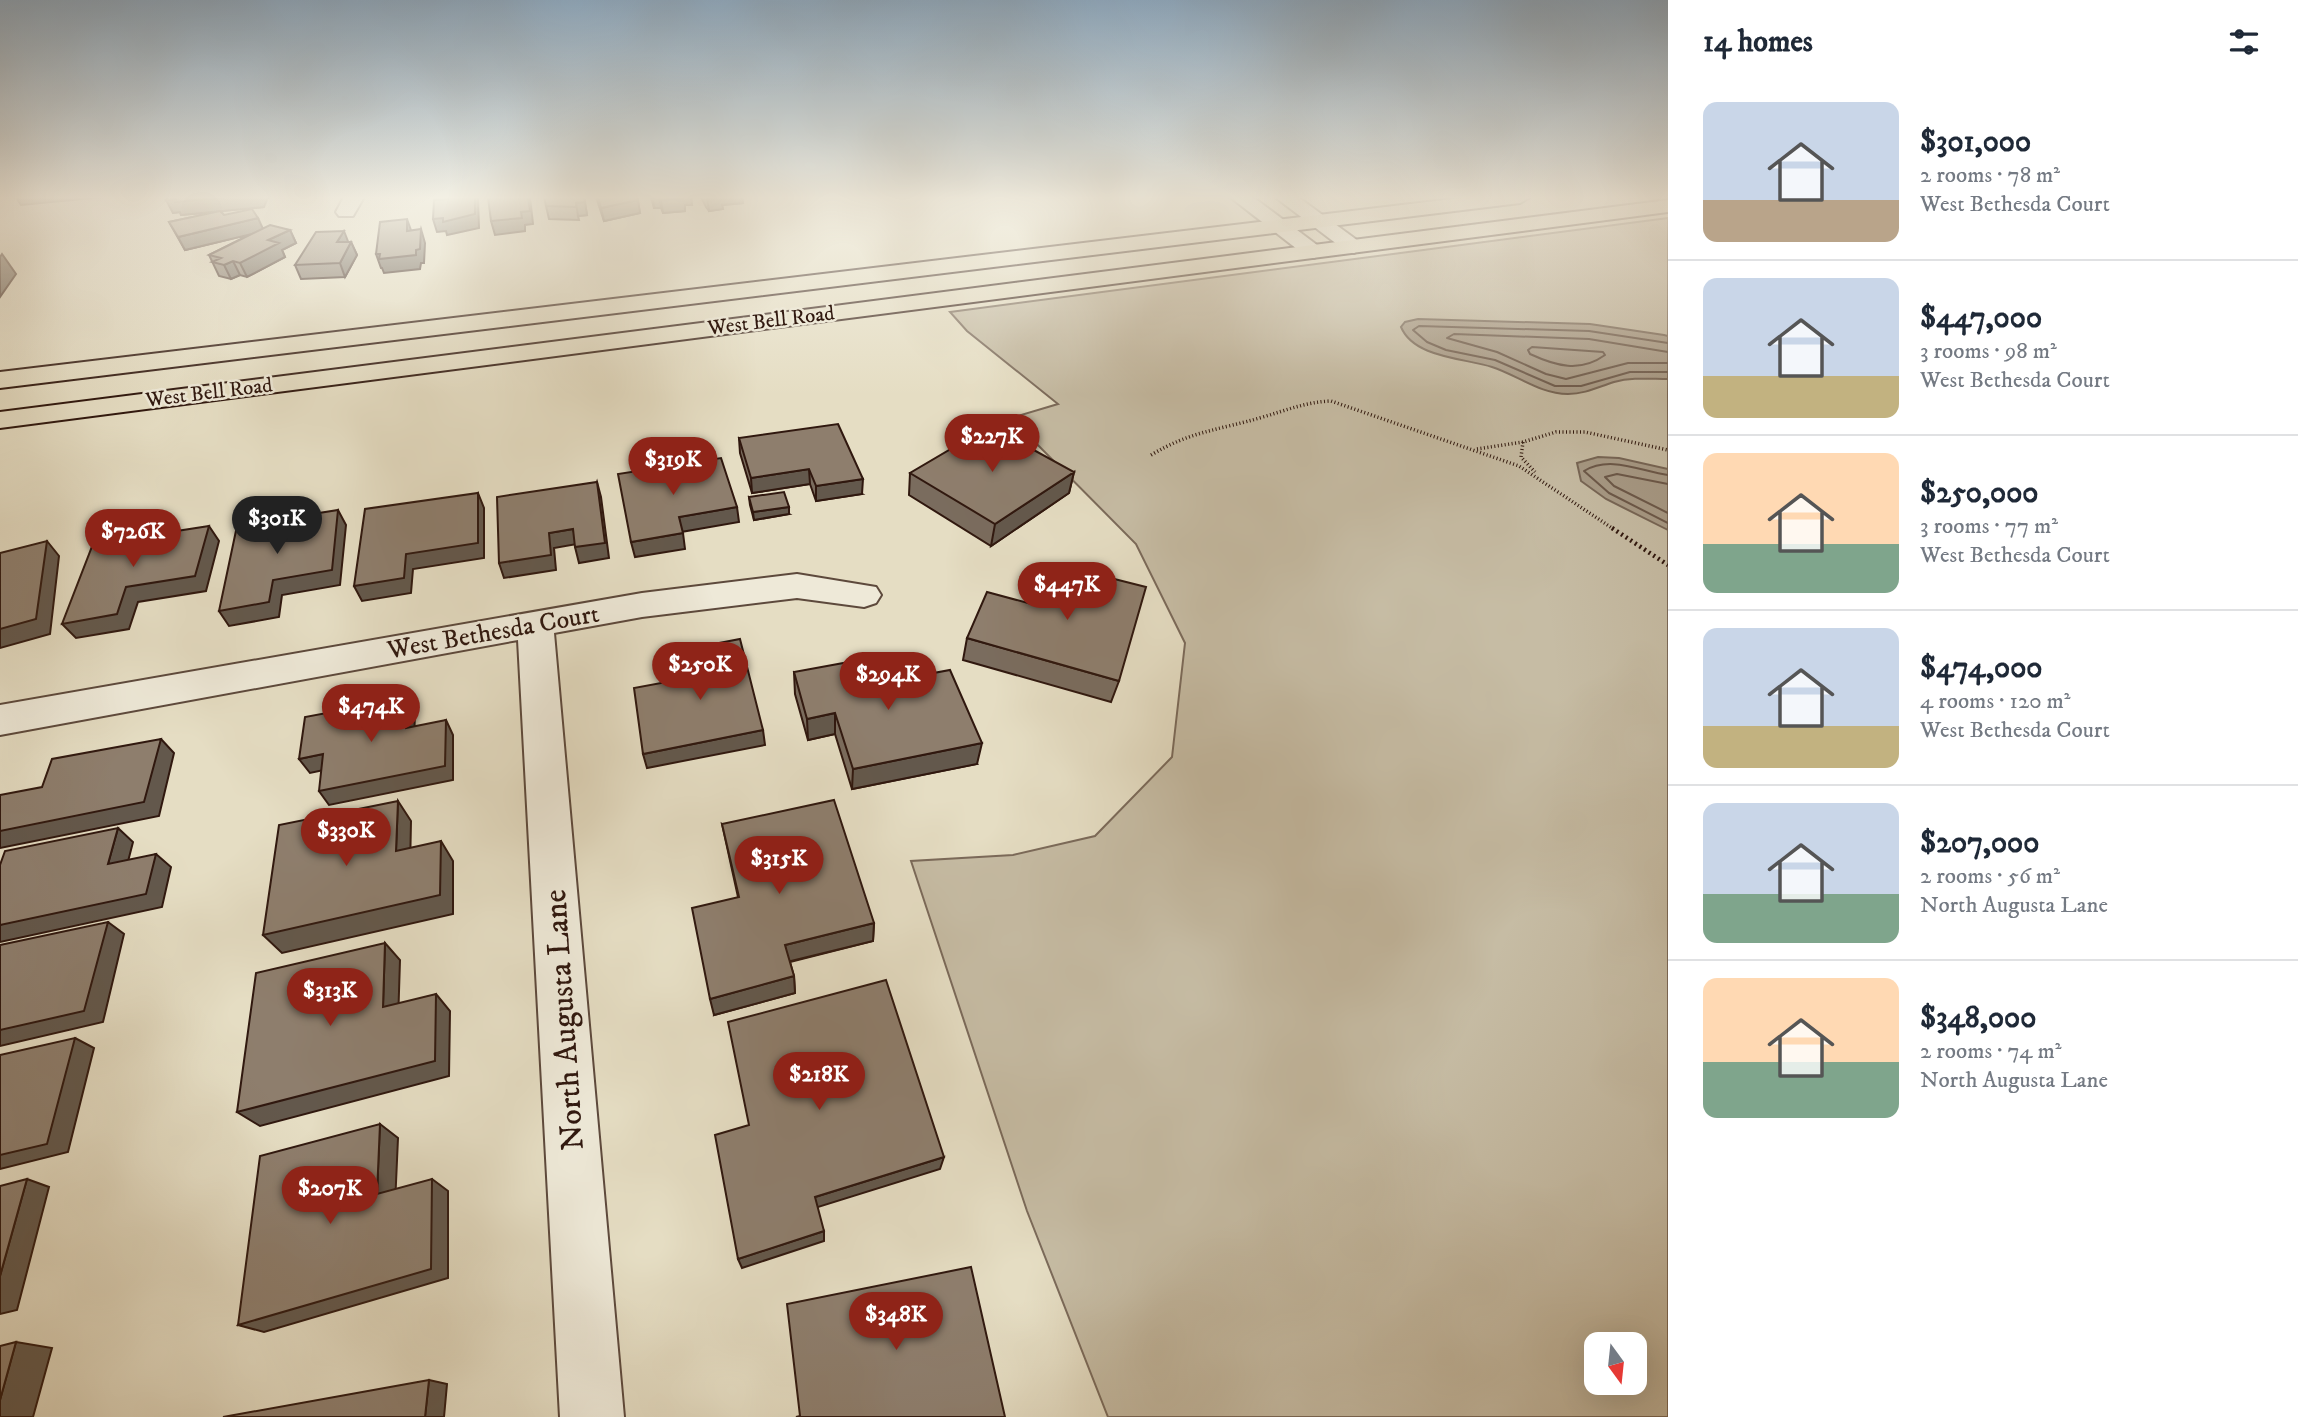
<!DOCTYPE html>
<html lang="en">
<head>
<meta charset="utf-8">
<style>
  :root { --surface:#fff; --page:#f6f6f7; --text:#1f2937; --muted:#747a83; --line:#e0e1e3; --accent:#8f2418 }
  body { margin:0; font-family:"IM FELL DW Pica",serif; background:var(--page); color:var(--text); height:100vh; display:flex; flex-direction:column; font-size:26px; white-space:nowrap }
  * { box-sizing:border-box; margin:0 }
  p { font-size:23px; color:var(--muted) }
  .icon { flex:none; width:38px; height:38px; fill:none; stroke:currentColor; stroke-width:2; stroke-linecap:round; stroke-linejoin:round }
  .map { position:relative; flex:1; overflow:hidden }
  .details { display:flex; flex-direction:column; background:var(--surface); width:630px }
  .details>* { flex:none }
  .needle { width:46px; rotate:165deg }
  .buttons { position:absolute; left:1584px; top:1332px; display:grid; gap:14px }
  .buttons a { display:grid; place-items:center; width:63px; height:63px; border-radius:14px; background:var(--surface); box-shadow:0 7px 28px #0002; font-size:35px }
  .price { position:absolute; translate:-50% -60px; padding:0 16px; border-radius:24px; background:var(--accent); color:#fff; font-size:23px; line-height:46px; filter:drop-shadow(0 2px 4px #0008) }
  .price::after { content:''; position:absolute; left:50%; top:42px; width:21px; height:16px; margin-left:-10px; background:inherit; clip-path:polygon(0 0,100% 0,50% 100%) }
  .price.current { background:#222; color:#fff }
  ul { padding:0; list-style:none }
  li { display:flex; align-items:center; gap:21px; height:175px; padding:0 35px }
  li+li { border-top:2px solid var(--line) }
  li span { display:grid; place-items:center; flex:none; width:196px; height:140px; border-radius:14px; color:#555 }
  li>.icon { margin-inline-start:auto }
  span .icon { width:84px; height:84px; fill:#fffc; stroke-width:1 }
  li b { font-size:30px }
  h2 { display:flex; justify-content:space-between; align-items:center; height:84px; padding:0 35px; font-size:30px }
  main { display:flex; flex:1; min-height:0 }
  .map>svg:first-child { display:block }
  .green { fill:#c6bca4; stroke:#7b6a5a; stroke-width:2; fill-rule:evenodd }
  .water { fill:#a79a86; stroke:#776656; stroke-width:2 }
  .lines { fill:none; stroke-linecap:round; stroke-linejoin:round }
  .shore { stroke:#6c594a; stroke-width:2 }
  .minor-casing { stroke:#5d493c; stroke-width:4 }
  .tertiary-casing { stroke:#5d493c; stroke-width:4 }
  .primary-casing { stroke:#30180f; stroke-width:4 }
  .path-far1 { stroke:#30180f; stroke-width:3.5; stroke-dasharray:1 2.5; stroke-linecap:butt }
  .path { stroke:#30180f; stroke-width:4.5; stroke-dasharray:2 3.5; stroke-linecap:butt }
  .minor { fill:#eee9d8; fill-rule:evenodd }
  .tertiary { fill:#eee9d8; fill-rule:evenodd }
  .primary { fill:#e5ddc3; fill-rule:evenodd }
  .wall { fill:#7a6c5e; stroke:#30180f; stroke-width:2 }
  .shaded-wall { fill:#63584c; stroke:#30180f; stroke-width:2 }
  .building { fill:#8e7e6d; stroke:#30180f; stroke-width:2 }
  .labels { text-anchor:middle; stroke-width:5; stroke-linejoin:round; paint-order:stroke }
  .far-street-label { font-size:21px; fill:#30180f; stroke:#eee9d8 }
  .street-label { font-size:26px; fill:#30180f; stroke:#eee9d8 }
  .near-street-label { font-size:32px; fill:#30180f; stroke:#eee9d8 }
</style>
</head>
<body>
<main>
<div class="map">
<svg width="1668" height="1417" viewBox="0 0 1668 1417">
  <rect width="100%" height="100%" fill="#e5ddc3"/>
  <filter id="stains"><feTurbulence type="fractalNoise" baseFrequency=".00286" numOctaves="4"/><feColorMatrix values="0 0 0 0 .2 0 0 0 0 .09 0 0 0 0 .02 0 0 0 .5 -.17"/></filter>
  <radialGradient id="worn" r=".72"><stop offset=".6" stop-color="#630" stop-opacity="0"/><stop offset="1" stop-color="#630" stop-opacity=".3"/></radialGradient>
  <path class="green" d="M 1668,218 L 1668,1417 L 1108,1417 L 1027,1211 L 911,861 L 1013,855 L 1095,836 L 1172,757 L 1185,643 L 1136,544 L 1011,418 L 1058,404 L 967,331 L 950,312 ZM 1596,1344 L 1634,1344 L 1634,1382 L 1596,1382 Z"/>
  <path class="water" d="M 1418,319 L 1590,324 L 1664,335 L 1668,336 L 1668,379 C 1650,379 1632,377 1614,382 C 1598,387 1585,394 1568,394 C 1540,394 1517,375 1492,367 C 1464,358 1414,358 1401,327 L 1405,322 Z
    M 1598,457 L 1619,458 L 1668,469 L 1668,530 L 1606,499 L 1581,481 L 1577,463 Z"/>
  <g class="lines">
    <path class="shore" d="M 1668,343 L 1589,331 L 1419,326 L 1413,330 L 1427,342 L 1446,350 L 1495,360 L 1555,386 L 1581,386 L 1630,372 L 1668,372
      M 1532,347 L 1603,352 L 1605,355 C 1580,373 1556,366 1530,354 L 1528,350 Z
      M 1668,352 L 1589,339 L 1454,334 L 1447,338 L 1497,352 L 1546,374 L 1566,379 L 1628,363 L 1668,363
      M 1668,475 C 1640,471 1610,455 1584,471 L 1609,493 L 1668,523
      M 1668,484 L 1617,474 L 1605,477 L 1614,486 L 1668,513"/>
    <defs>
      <path id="minor" d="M 344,197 L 364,197 L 353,216 L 339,216 L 336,212 Z
        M 797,574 L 876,587 L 881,595 L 876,603 L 864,607 L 797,598 L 642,617 L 554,633 L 624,1417 L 560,1417 L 518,640 L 0,735 L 0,705 L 642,593 Z"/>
      <path id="tertiary" d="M 1230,197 L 1253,197 L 1325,251 L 1314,258 L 1306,256 Z
        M 1275,197 L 1298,197 L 1365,246 L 1354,253 L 1346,251 Z"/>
      <path id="primary" d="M 1469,197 L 1530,197 L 1520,203 L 0,388 L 0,372 Z
        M 1668,200 L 1668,212 L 0,428 L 0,412 Z"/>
    </defs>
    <use href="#minor" class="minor-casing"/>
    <use href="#tertiary" class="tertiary-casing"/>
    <use href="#primary" class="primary-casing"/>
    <path class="path-far1" d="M 1523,442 L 1521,457 L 1535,472
      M 1477,449 L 1523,442 L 1556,432 L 1585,432 L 1668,450
      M 1151,455 C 1191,431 1219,430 1263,417 C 1287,410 1306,402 1331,401 L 1519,466 L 1615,530"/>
    <path class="path" d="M 1612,528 L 1668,565"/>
    <use href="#minor" class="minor"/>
    <use href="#tertiary" class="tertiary"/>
    <use href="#primary" class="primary"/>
  </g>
  <path class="wall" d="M 167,197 L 264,207 L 221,211 L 224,215 L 263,228 L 290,230 L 296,243 L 282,250 L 285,257 L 247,277 L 240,275 L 231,279 L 219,276 L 209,255 L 251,234 L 185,250 L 169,222 L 217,212 L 181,215 L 180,212 L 173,213 Z
    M 584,197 L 587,215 L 578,216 L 579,220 L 549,219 L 546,206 Z
    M 596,197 L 637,197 L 640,213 L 604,221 Z
    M 651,197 L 691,197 L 692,205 L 685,205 L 685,211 L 663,213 L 661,208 L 654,208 Z
    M 701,197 L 742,197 L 743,203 L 722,205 L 723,209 L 709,211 L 706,207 Z
    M 348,242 L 351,242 L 357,255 L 345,277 L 301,279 L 295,265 Z
    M 739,438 L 862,494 L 816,501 L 810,484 L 752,493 L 740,453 Z
    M 1074,472 L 1069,493 L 991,546 L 909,495 L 910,473 Z
    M 749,497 L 789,514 L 754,520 L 750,505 Z
    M 967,638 L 1119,681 L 1111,702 L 963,660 Z
    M 794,672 L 880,683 L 977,764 L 852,789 L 835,734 L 808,740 L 795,694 Z
    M 722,824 L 874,923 L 873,941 L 790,962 L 794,976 L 795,993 L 714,1015 L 738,897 Z"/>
  <path class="shaded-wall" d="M 16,197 L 103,197 L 21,205 Z
    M 227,197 L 268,197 L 264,207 L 181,215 L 180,212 L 173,213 L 166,200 Z
    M 475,197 L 478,197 L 478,199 L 479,228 L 447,235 L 446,231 L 437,232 L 433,219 Z
    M 528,197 L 530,197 L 533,224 L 525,225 L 525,231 L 495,235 L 491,221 L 521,212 Z
    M 653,197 L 659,197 L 661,208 L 654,208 Z
    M 682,197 L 691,197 L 692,205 L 685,205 L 685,211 L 663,213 L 661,200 Z
    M 713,197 L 742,197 L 743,203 L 722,205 L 723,209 L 709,211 L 707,198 Z
    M 638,200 L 640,213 L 604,221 L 601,208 Z
    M 585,202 L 587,215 L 578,216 L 576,203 Z
    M 258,218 L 264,231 L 185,250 L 178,237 Z
    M 407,219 L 412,233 L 407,231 Z
    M 421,229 L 425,243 L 424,263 L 421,263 L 420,269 L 384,273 L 382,268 L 381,268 L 376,254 L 416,250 Z
    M 290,230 L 296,243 L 282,250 L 285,257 L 247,277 L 240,263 L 268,240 Z
    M 344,231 L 349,244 L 337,242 Z
    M 351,242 L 357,255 L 345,277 L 340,263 Z
    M 2,254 L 16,274 L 0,297 L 0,257 Z
    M 233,261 L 240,275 L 231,279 L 224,265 Z
    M 809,469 L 810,484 L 752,493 L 751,478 Z
    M 1074,472 L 1069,493 L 991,546 L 995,524 Z
    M 863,479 L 862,494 L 816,501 L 816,486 Z
    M 597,482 L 601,497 L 609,558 L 579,563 L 575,547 Z
    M 478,493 L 484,508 L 484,558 L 413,569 L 411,593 L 362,601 L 354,586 L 406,554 Z
    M 737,507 L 739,522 L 681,532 L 679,517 Z
    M 789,507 L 789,514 L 754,520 L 753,512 Z
    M 338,510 L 346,525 L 340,585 L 282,595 L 279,617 L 229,626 L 219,611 L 273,580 Z
    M 209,526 L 219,541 L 206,591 L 138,602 L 129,629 L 76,638 L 62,624 L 126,587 Z
    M 573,529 L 577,544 L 554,548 L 556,570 L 504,578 L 499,563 L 549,533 Z
    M 683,533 L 685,549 L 635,557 L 631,542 Z
    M 47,541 L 59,556 L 50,634 L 0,648 L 0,629 Z
    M 407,698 L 415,712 L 414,743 L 406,728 Z
    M 835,713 L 835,734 L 808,740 L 807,719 Z
    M 446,720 L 453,735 L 453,780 L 329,805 L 319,791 Z
    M 763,730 L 765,745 L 647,768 L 643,754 Z
    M 161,739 L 174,753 L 159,816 L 0,848 L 0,831 Z
    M 982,743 L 977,764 L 852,789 L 853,769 Z
    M 323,754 L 333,768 L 310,773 L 299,759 Z
    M 398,801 L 411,821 L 410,870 L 396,851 Z
    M 118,828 L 133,842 L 124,877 L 108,864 Z
    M 441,841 L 453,861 L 453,914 L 282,953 L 263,935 Z
    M 156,854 L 171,867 L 162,907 L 0,942 L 0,925 Z
    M 108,922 L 124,934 L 103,1022 L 0,1046 L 0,1030 Z
    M 874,923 L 873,941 L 787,962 L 785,945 Z
    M 385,943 L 400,960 L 398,1023 L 383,1007 Z
    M 794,976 L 795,993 L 714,1015 L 710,999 Z
    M 436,994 L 450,1011 L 449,1076 L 260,1126 L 237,1112 Z
    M 75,1038 L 94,1048 L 68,1152 L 0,1169 L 0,1155 Z
    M 380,1124 L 398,1138 L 395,1205 L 377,1194 Z
    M 944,1157 L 940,1169 L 815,1208 L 815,1197 Z
    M 27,1179 L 49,1187 L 17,1310 L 0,1314 L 0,1276 Z
    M 432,1179 L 448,1191 L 448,1278 L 264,1332 L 238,1325 Z
    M 824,1231 L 824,1241 L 742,1268 L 738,1259 Z
    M 16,1342 L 52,1348 L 33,1417 L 0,1417 L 0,1400 Z
    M 429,1380 L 447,1384 L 444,1417 L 425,1417 Z"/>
  <path class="building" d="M 167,197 L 227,197 L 175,202 L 176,199 L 166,200 Z
    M 448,197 L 475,197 L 475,214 L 443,222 L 443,218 L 433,219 L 434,200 L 448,199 Z
    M 488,197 L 528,197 L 530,211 L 521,212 L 522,218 L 491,221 Z
    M 544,197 L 584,197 L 585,202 L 576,203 L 576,207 L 546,206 Z
    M 598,197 L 637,197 L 638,200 L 601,208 Z
    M 660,197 L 684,197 L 684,198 L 661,200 Z
    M 252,209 L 258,218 L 178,237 L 169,222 L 220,211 L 224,215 Z
    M 407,219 L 407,231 L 421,229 L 420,249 L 416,250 L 416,255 L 379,259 L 380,254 L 376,254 L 380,222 Z
    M 270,225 L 290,230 L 268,240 L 279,243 L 240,263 L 233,261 L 224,265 L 212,262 L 221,258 L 209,255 Z
    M 344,231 L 337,242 L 351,242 L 340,263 L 295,265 L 316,232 Z
    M 838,424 L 863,479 L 816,486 L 809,469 L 751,478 L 739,438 Z
    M 990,426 L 1074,472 L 995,524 L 910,473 Z
    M 721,458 L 737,507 L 679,517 L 683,533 L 631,542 L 618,474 Z
    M 597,482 L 605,543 L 575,547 L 573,529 L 549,533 L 551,555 L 499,563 L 497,497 Z
    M 784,492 L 789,507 L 753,512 L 749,497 Z
    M 478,493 L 478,543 L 406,554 L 404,578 L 354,586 L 365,509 Z
    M 338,510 L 332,570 L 273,580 L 269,602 L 219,611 L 237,526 Z
    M 209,526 L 195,576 L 126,587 L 117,614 L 62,624 L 93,544 Z
    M 47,541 L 36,619 L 0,629 L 0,553 Z
    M 1055,564 L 1146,587 L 1119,681 L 967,638 L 987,592 L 1039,606 Z
    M 740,639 L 763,730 L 643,754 L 634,688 L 699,676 L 693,648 Z
    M 871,658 L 880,683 L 950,670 L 982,743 L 853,769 L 835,713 L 807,719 L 794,672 Z
    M 407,698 L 406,728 L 446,720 L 445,766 L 319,791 L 323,754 L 299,759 L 305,717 Z
    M 161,739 L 144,802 L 0,831 L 0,795 L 42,787 L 52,759 Z
    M 834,800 L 874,923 L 785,945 L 794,976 L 710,999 L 692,908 L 739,897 L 722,824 Z
    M 398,801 L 396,851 L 441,841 L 440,895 L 263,935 L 279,825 Z
    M 118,828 L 108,864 L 156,854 L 146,894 L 0,925 L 0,865 L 5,851 Z
    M 108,922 L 84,1011 L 0,1030 L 0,945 Z
    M 385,943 L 383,1007 L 436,994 L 435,1061 L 237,1112 L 256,973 Z
    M 886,980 L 944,1157 L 815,1197 L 824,1231 L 738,1259 L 715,1135 L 749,1125 L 728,1022 Z
    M 75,1038 L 47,1144 L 0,1155 L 0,1055 Z
    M 380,1124 L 377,1194 L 432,1179 L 431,1269 L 238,1325 L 260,1156 Z
    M 27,1179 L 0,1276 L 0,1186 Z
    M 971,1267 L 1005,1417 L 796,1417 L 800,1416 L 787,1304 Z
    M 16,1342 L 0,1400 L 0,1346 Z
    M 429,1380 L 425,1417 L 223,1417 Z"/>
  <linearGradient id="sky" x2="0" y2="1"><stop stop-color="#8eaac1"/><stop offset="0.5" stop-color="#f3f0e4"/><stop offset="1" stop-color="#f3f0e4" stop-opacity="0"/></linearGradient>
  <rect width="1668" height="395" fill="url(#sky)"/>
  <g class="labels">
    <g class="far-street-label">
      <text transform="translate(771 320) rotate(-7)" y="7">West Bell Road</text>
      <text transform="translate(209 392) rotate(-7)" y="7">West Bell Road</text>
    </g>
    <g class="street-label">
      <text transform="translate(493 631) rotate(-10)" y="9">West Bethesda Court</text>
    </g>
    <g class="near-street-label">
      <text transform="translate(563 1020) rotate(-94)" y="11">North Augusta Lane</text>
    </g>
  </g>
  <rect width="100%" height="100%" filter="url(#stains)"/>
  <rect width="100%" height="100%" fill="url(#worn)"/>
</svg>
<div class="buttons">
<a><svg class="needle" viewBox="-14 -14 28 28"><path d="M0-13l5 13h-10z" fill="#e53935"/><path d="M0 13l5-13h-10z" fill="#747a83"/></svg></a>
</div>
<b class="price" style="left:992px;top:474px">$227K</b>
<b class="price" style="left:673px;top:497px">$319K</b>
<b class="price current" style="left:277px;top:556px">$301K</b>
<b class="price" style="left:133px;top:569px">$726K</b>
<b class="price" style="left:1067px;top:622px">$447K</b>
<b class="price" style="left:700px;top:702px">$250K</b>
<b class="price" style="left:888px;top:712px">$294K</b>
<b class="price" style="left:371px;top:744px">$474K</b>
<b class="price" style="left:346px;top:868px">$330K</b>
<b class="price" style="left:779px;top:896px">$315K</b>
<b class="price" style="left:330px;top:1028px">$313K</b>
<b class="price" style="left:819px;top:1112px">$218K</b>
<b class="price" style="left:330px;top:1226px">$207K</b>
<b class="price" style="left:896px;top:1352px">$348K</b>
</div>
<section class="details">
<h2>14 homes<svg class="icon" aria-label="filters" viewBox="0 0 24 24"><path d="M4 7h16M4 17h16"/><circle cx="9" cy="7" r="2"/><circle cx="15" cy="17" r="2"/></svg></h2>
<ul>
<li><span style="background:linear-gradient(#c9d6e8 70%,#b9a48a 0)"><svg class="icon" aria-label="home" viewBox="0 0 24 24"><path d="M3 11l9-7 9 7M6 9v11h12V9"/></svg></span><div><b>$301,000</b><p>2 rooms · 78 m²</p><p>West Bethesda Court</p></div></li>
<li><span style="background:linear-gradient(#c9d6e8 70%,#c2b280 0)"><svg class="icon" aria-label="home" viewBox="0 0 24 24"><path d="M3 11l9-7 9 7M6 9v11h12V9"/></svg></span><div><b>$447,000</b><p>3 rooms · 98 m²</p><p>West Bethesda Court</p></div></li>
<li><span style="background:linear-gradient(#ffd9b3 65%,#7fa58c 0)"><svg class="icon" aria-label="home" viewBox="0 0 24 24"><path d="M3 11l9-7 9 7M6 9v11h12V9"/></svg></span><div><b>$250,000</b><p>3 rooms · 77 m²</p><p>West Bethesda Court</p></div></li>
<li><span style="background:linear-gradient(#c9d6e8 70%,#c2b280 0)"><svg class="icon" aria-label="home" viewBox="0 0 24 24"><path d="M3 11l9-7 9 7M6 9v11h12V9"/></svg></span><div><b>$474,000</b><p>4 rooms · 120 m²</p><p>West Bethesda Court</p></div></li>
<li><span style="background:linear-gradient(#c9d6e8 65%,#7fa58c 0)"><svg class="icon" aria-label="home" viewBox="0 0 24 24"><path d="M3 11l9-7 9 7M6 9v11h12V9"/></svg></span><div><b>$207,000</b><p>2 rooms · 56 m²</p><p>North Augusta Lane</p></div></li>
<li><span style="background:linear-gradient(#ffd9b3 60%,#7fa58c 0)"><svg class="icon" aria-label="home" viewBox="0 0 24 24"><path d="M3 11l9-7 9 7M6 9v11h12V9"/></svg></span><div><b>$348,000</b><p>2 rooms · 74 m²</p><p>North Augusta Lane</p></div></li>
</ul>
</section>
</main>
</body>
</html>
